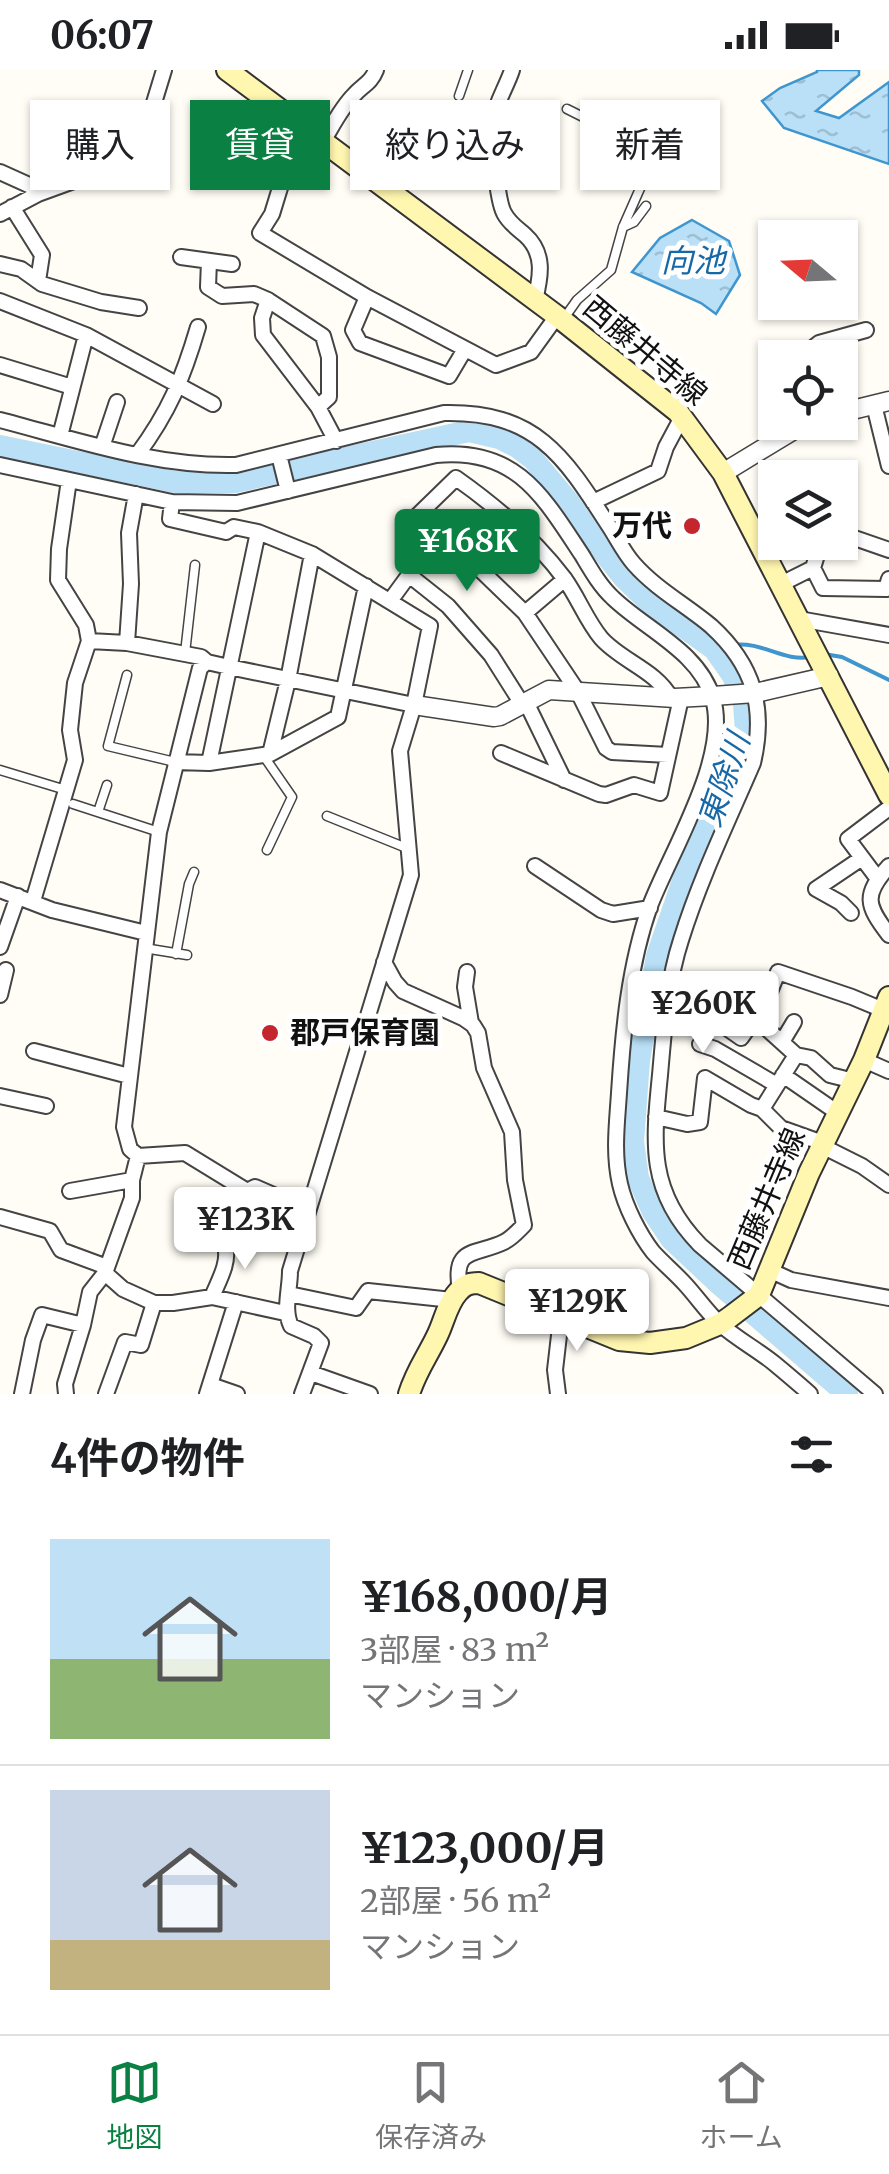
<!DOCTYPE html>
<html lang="ja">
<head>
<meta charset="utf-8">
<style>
  :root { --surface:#fff; --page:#f2f2f2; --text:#202124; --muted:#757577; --line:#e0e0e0; --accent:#0b8043 }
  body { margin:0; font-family:Merriweather,"Noto Sans JP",serif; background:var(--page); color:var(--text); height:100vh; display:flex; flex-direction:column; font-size:38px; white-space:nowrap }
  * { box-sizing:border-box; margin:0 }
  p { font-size:32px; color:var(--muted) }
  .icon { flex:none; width:55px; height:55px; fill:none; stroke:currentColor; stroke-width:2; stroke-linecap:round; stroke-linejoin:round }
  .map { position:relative; height:1324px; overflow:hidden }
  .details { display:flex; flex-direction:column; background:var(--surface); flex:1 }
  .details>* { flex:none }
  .top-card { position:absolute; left:30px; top:30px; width:830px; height:90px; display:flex; gap:20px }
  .needle { width:65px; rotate:289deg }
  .tools { position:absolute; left:758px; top:150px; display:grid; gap:20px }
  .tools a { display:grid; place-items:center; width:100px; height:100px; border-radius:0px; background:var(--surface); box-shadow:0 2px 8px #0004; font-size:50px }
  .price { position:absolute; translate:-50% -85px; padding:0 22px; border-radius:10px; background:#fff; color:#222; font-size:32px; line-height:65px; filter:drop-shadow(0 2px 5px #0008) }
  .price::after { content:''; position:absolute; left:50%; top:60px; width:30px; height:22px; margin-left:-15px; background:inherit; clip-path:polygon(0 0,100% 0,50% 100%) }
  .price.selected { background:var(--accent); color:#fff }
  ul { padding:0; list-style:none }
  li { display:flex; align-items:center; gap:30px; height:250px; padding:0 50px }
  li+li { border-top:2px solid var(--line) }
  li span { display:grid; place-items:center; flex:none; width:280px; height:200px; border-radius:0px; color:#555 }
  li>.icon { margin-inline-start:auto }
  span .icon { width:120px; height:120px; fill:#fffc; stroke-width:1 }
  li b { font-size:42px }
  h2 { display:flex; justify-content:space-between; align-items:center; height:120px; padding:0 50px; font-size:42px }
  .pill { padding:0 35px; border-radius:0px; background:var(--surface); box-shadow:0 2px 8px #0004; font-size:35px; line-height:90px }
  .pill.selected { background:var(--accent); color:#fff }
  .status { display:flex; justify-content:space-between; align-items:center; height:70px; padding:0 50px; background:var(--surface); direction:ltr }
  .status svg { height:28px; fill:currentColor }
  .tabs { display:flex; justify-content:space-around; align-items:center; height:140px; border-top:2px solid var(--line); background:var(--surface); font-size:28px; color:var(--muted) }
  .tabs a { display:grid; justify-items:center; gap:5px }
  .tabs .selected { color:var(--accent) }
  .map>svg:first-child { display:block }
  .water { fill:url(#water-ripples); stroke:#3f96cf; stroke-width:2.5 }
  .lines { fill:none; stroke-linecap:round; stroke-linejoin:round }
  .stream { stroke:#3f96cf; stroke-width:4 }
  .river { stroke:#b9e0f7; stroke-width:22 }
  .service-casing { stroke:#444; stroke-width:11 }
  .minor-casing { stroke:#444; stroke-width:18 }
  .tertiary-casing { stroke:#444; stroke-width:21 }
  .secondary-casing { stroke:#333; stroke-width:24 }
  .service { stroke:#fff; stroke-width:8 }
  .minor { stroke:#fff; stroke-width:14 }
  .tertiary { stroke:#fff; stroke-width:18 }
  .secondary { stroke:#fff6b0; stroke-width:20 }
  .poi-dot { fill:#c4262e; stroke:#fff; stroke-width:4 }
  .labels { text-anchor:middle; stroke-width:10; stroke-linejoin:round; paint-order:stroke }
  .street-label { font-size:30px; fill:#111; stroke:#fff }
  .poi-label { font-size:30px; font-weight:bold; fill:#111; stroke:#fff; text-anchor:end }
  .water-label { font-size:32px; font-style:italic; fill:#1768a6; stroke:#fff }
</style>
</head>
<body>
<div class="status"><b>06:07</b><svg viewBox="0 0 49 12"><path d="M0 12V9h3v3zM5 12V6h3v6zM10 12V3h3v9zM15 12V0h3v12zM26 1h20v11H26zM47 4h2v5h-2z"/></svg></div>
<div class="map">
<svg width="889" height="1324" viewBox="0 0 889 1324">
  <defs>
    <pattern id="water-ripples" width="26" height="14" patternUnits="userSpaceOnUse" patternTransform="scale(2.5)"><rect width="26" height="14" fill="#b9e0f7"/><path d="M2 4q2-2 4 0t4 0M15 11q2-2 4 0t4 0" fill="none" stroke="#9ebfd3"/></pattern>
  </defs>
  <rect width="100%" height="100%" fill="#fffdf5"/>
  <path class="water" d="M 817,0 L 859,0 L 859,5 L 816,41 L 839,48 L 889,12 L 889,94 L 784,58 L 762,31 L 780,18 L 817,2 Z
    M 692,150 L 729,171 L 740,205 L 716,244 L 701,233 L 632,202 L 660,168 Z"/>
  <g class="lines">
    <path class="stream" d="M 733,575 C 762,571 784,592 810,587
      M 824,584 L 842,587 L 889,610"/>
    <path class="river" d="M 0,376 L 175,412 L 235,412 L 469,361 L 499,368 L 517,377 L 533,389 L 568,431 L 601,479 L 623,507 L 650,533 L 714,579 L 733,606 L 744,634 L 746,662 L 740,689 L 689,793 L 657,886 L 639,991 L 633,1071 L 638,1108 L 653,1142 L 671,1169 L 719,1214 L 847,1324"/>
    <defs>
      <path id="service" d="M 459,26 L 468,0
        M 623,157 L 634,152 L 646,136
        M 565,247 L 577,230 L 611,200 L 623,157 L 653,89 L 651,81 L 567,39
        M 185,583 L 195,495
        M 127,605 L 108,676 L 175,692
        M 263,685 L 292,727 L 267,780
        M 0,700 L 66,720
        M 73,734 L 159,762
        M 98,742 L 107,715
        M 327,746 L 409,779
        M 144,878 L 187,885
        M 176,884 L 189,814 L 194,802"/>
      <path id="minor" d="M 376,0 C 371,13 363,15 354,25 C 334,45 326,74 305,95 L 292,92 L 287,95 L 272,144 L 260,163 L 367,227 L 496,295 L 531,282 L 557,246
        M 512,0 C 507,16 495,34 493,51 C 491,66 497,130 504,143 C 509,153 517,158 525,165 C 545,183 541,206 535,230
        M 0,102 L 31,116 L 38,124
        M 12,137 L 42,185 L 38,211
        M 0,144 L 38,124 L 115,96 L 134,78 L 146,59 L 164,0
        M 181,187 L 232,194
        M 209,191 L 208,217 L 222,226 L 254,224 L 268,230 L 323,266 L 329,287 L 329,327 L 318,337
        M 0,194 L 21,199 L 42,214 L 101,232 L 139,238
        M 367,227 L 353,260 L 360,273 L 449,306 L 465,279
        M 268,230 L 262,248 L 263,265 L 318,337 L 336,371
        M 0,231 L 86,265 L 213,334
        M 800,288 L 819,273 L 866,260
        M 0,295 L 72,317
        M 874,335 L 889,396
        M 0,350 C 77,370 155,397 236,395 L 444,343 C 536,341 564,386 609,456 C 617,468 624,483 634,494 C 656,519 686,535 711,556 C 754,595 766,638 753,693 C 728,751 700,809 681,870 C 667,913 664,960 660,1005 C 653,1074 648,1122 700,1175 L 875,1324
        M 60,366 L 86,265
        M 102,377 L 117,332
        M 137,385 C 169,342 183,308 198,257
        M 279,385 L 288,421
        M 0,395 L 172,432 L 237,433 L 436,385 C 516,377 543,426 582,485 C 591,500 600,516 613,528 C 645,559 700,582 713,629 C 730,687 671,781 650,836 C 629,895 623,961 619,1023 C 617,1054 613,1083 620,1114 C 625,1136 639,1164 653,1182 C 663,1193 675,1203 685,1214 C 697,1227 707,1242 720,1254 C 737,1269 758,1280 775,1294 C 787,1304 799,1314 810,1324
        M 840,417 L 841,414
        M 172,432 L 170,449 L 226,462 L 234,457 L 258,462
        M 593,432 L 658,401 L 666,377 L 682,347
        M 840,463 L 889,480
        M 813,498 L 823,518 L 886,519 L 889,509
        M 781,514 L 813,498 L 821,472
        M 390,531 L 409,505 L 448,536 L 491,585 L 522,634
        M 525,543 L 565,509
        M 799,549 L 889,565
        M 89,571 L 127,573 L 201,587 L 207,592 L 229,597 L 414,635
        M 127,573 L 131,514 L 129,463 L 136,424
        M 526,632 L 564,710
        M 501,683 L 599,724 L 606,725 L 634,715 L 660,723 L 681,628
        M 270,684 L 288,610 L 312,484
        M 668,685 L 612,682 L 606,678 L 578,622 L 525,543 L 465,485 L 418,445 L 456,408 C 497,437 534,468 564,508 C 578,527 586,550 601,568 C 621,591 656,600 671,628
        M 175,692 L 209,693 L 270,684 L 338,647 L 366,516
        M 209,693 L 258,462 L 312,484 L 430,556 L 414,635 L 400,681 L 411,805 L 290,1201 C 290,1220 283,1239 291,1256 L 314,1266 L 321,1273 L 302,1324
        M 535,796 L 601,840 L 613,844 L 650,838
        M 889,796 C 863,825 866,835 889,865
        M 878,809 L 848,769 L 889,738
        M 0,820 L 52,840 L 146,863
        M 33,831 L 75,690 L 70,660 L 75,613 L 89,571 L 86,555 L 58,510 L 59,479 L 69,410
        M 851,843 L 841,833 L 816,819 L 862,788
        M 0,877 L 18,826
        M 384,892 L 395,912 L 403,921 L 463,948 L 473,955 L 478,963 L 484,998 L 512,1062 L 515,1110 L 524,1155 C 518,1161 512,1168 504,1172 C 475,1186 452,1176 460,1220
        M 467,902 L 465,917 L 471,953
        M 0,925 L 6,900
        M 668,933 L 711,947 L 741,968 L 766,932 L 778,902 L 852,927 L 888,942
        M 755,948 L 796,985 L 811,988 L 830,1005 L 854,1011
        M 782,972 L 794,952
        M 700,974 L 715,979 L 777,1015
        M 34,981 L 129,1006
        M 796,985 L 762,1039 L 781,1058 L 823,1073
        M 864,990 L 889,1001
        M 783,1005 L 838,1043
        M 0,1026 L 46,1036
        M 656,1047 L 687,1054 L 700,1052 L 705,1008 L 751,1035 L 762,1039
        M 822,1076 L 862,1096 L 889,1115
        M 138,1086 L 185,1083 L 247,1121
        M 70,1121 L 132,1110
        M 0,1147 L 50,1161 L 61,1180 L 107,1197
        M 769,1200 L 791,1210 L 889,1228
        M 105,1203 L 123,1219 L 154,1233 L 173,1233 L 212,1227 L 285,1243
        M 289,1224 L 356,1238 L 368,1221 L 452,1230
        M 212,1227 C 218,1212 230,1192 225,1177 L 247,1121 L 255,1117 L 308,1140
        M 311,1303 L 370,1324
        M 211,1315 L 237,1324
        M 22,1324 L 33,1270 L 42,1245 L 83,1255 L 90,1222 L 105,1203 L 132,1128 L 132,1110 L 138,1086 L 130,1079 L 124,1057 L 159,762 L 200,598 L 207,592
        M 66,1324 L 65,1314 L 83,1255
        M 106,1324 L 125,1272 L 141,1275 L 154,1233
        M 207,1324 L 236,1232
        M 558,1324 L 555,1300 L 561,1248"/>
      <path id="tertiary" d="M 840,343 L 889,331
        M 723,403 L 797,358 L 810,352
        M 414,635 L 494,647 L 500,646 L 549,620 L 675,628 L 713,626 L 755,623 L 829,606"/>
      <path id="secondary" d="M 227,0 L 557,246 L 678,342 L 723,403 L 889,725
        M 409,1324 C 416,1301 427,1287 437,1266 C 444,1252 447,1234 458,1222 C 464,1215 469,1213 479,1213 L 619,1270 L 650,1273 L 686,1268 L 720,1254 L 730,1247 L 759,1225 L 809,1103 L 864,990 L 889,927"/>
    </defs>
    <use href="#service" class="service-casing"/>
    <use href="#minor" class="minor-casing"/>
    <use href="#tertiary" class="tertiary-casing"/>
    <use href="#secondary" class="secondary-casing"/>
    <use href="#service" class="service"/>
    <use href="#minor" class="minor"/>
    <use href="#tertiary" class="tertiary"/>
    <use href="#secondary" class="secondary"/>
  </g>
  <g class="poi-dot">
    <circle cx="692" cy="456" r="10"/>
    <circle cx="270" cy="963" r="10"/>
  </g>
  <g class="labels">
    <g class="street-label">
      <text transform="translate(645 281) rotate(40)" y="10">西藤井寺線</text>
      <text transform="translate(767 1129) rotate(-67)" y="10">西藤井寺線</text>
    </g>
    <g class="poi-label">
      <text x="672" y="466">万代</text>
      <text x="290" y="973" text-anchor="start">郡戸保育園</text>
    </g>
    <g class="water-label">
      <text x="693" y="202">向池</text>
      <text transform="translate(724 710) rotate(-71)" y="11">東除川</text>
    </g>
  </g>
</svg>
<div class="tools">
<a><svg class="needle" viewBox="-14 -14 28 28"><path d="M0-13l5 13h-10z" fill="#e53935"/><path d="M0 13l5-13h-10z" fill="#757577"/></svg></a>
<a><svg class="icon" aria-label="locate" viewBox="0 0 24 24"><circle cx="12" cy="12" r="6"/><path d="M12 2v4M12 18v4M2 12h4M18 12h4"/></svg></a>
<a><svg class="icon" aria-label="layers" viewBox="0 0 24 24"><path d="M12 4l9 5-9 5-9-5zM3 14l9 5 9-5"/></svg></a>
</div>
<b class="price selected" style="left:467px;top:524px">¥168K</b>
<b class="price" style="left:703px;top:986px">¥260K</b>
<b class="price" style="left:245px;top:1202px">¥123K</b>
<b class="price" style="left:577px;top:1284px">¥129K</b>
<div class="top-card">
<a class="pill">購入</a>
<a class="pill selected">賃貸</a>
<a class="pill">絞り込み</a>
<a class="pill">新着</a>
</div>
</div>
<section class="details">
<h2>4件の物件<svg class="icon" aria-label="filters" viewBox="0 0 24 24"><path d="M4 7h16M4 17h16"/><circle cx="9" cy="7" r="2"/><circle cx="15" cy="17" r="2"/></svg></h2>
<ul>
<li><span style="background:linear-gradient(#bfe0f5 60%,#8fb573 0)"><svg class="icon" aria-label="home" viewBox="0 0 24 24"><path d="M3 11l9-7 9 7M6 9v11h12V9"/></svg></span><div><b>¥168,000/月</b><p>3部屋 · 83 m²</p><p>マンション</p></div></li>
<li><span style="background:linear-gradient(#c9d6e8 75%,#c2b280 0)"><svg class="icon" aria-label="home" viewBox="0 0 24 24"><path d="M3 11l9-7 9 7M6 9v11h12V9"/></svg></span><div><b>¥123,000/月</b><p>2部屋 · 56 m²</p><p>マンション</p></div></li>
</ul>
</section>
<nav class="tabs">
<a class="selected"><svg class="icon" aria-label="map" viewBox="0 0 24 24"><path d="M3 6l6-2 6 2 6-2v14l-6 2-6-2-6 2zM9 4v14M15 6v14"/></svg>地図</a>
<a><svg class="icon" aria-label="saved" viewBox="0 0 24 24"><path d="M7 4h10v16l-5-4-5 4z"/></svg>保存済み</a>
<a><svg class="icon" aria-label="home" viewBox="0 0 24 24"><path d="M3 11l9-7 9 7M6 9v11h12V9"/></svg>ホーム</a>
</nav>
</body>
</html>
